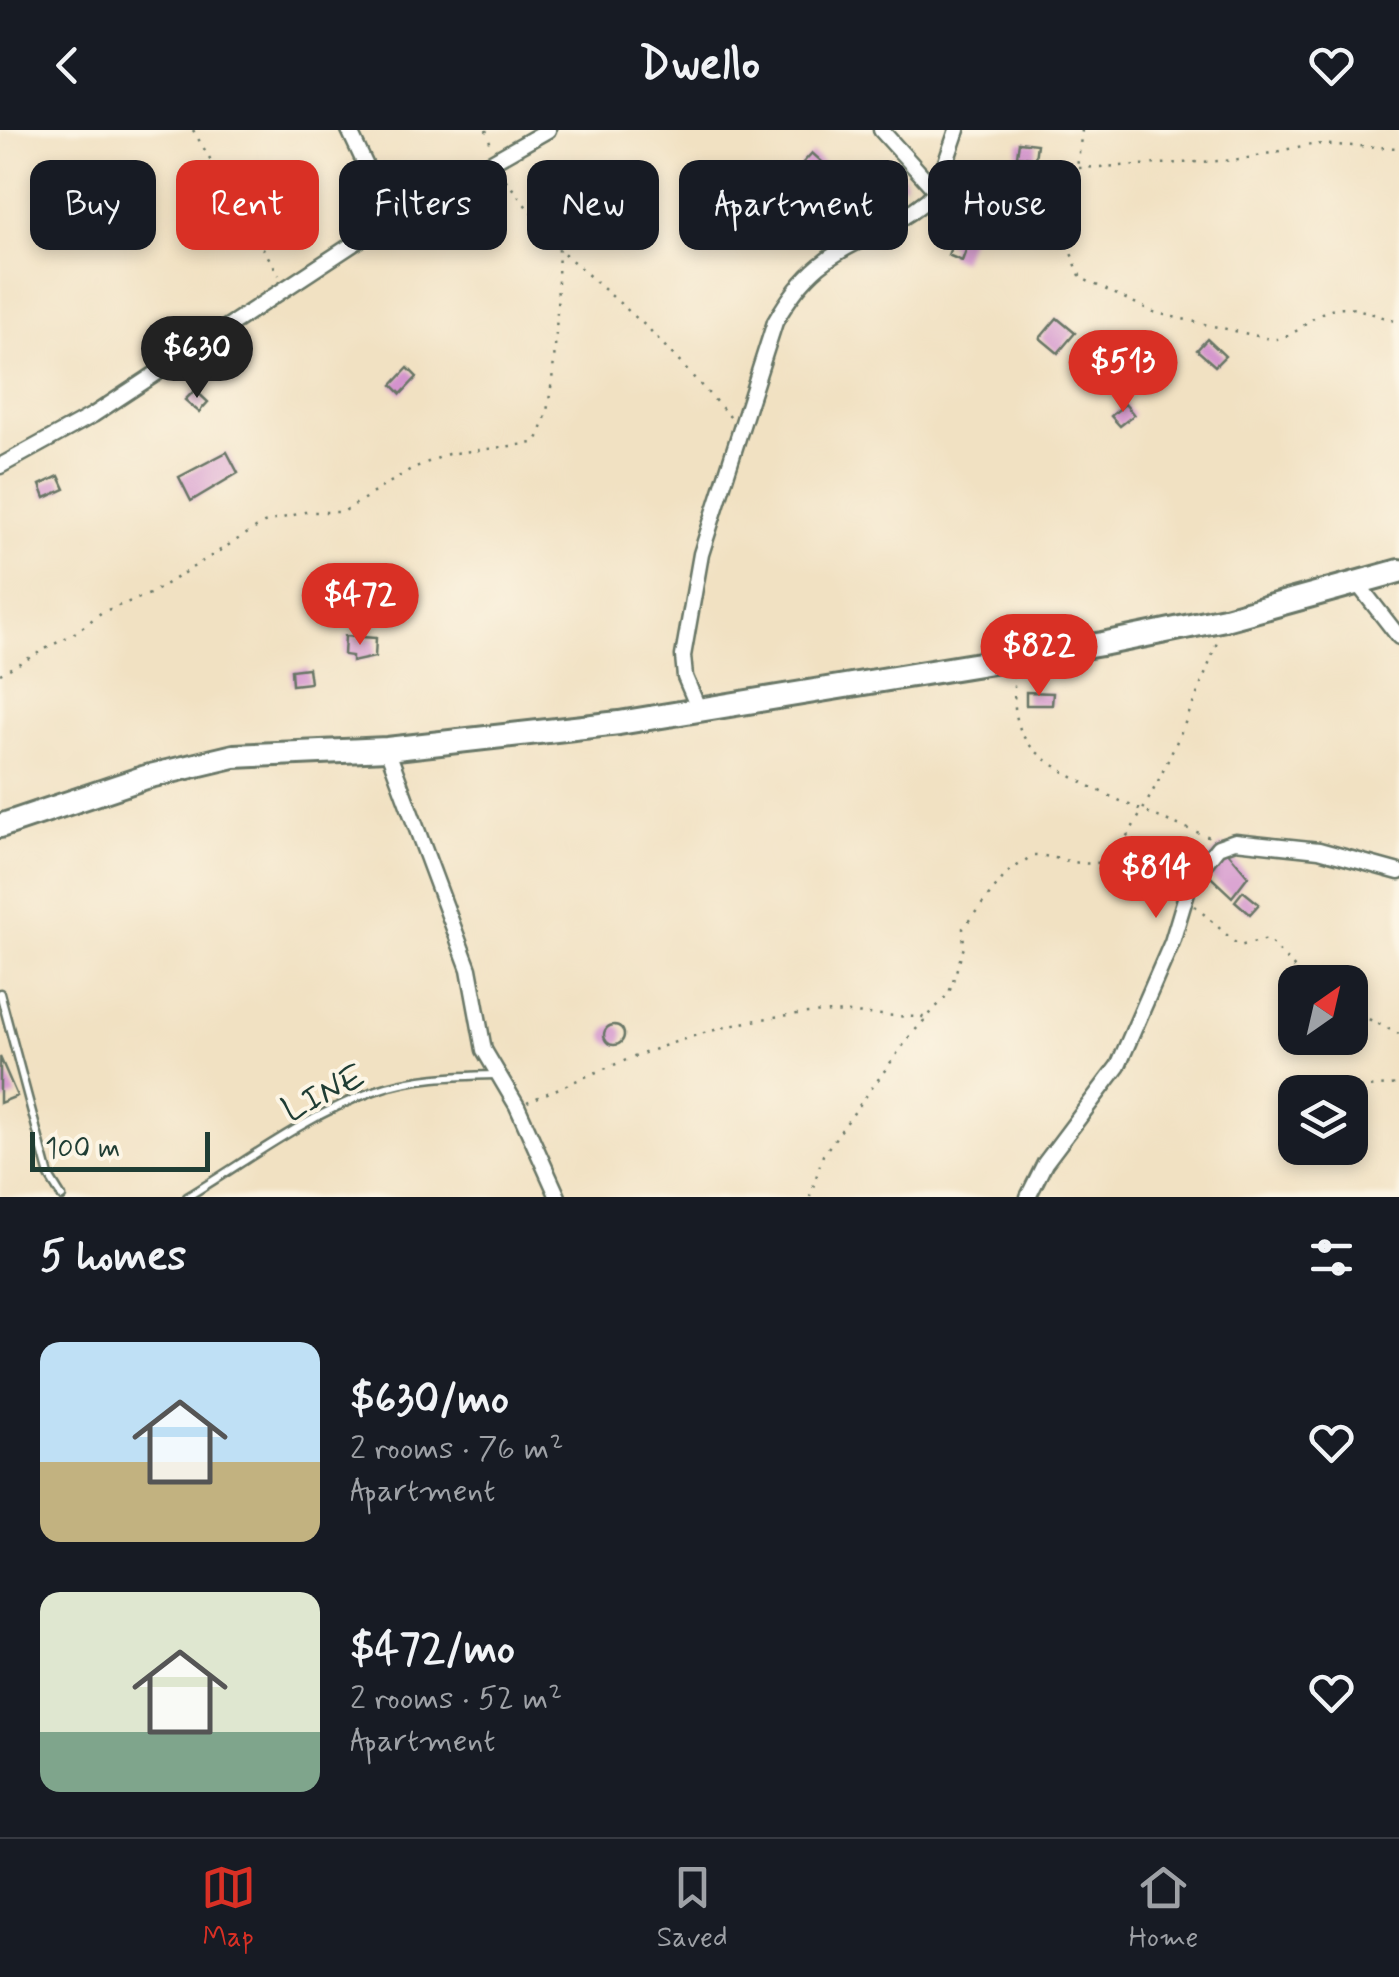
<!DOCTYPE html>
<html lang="en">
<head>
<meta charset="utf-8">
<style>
  :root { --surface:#171b24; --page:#242831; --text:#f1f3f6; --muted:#9ea1a6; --line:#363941; --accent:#d93025 }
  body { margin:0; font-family:Mynerve,sans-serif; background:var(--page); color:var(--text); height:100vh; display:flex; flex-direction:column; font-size:38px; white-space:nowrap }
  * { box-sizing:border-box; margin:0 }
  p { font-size:32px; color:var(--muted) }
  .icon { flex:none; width:55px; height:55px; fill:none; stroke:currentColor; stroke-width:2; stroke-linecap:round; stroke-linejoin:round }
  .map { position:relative; height:1067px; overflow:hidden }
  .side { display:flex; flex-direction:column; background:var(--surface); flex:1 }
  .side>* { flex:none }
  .guide { position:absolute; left:30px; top:30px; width:1340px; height:90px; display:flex; gap:20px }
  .needle { width:65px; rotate:34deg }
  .controls { position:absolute; left:1278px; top:835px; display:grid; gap:20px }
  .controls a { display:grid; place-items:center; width:90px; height:90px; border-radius:20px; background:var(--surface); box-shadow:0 5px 15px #0003; font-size:50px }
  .scale { position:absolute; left:30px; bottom:25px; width:180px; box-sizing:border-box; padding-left:10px; border:5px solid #1f3d34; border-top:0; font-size:28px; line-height:35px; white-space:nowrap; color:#1f3d34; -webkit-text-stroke:8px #fcf5e5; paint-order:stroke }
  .price { position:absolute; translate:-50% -85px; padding:0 22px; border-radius:35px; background:var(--accent); color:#fff; font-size:32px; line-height:65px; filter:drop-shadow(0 2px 5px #0008) }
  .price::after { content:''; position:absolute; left:50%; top:60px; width:30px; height:22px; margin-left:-15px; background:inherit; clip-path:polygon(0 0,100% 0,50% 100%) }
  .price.on { background:#222; color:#fff }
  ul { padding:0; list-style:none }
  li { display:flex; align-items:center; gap:30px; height:250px; padding:0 40px }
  li span { display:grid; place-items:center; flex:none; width:280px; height:200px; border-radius:20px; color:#555 }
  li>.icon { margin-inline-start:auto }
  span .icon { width:120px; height:120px; fill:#fffc; stroke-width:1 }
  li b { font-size:42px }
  h2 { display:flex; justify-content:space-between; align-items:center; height:120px; padding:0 40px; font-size:42px }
  .tag { padding:0 35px; border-radius:20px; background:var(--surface); box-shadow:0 5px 15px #0003; font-size:35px; line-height:90px }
  .tag.on { background:var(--accent); color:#fff }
  header { display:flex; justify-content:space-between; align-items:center; height:130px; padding:0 40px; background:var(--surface); font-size:45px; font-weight:800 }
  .dock { display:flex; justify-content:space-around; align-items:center; height:140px; border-top:2px solid var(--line); background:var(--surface); font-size:28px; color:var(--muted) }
  .dock a { display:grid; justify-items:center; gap:5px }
  .dock .on { color:var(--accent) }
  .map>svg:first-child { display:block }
  .building { fill:#d393cd }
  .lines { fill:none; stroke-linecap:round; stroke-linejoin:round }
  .lane-casing { stroke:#687666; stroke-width:11 }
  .street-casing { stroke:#687666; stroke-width:19 }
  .primary-casing { stroke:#687666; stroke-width:28 }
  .path { stroke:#687666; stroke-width:2.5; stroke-dasharray:2.5 8; stroke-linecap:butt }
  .lane { stroke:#fff; stroke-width:6 }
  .street { stroke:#fff; stroke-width:14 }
  .primary { stroke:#fff; stroke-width:22 }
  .labels { text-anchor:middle; stroke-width:8; stroke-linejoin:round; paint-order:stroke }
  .street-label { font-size:35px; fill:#1f3d34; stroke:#fcf5e5 }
</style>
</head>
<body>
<header><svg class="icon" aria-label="back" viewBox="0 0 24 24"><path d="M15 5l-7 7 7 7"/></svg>Dwello<svg class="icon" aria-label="heart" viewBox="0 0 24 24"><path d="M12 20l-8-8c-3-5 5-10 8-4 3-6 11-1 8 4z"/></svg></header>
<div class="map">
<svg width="1399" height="1067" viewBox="0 0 1399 1067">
  <rect width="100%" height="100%" fill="#fcf5e5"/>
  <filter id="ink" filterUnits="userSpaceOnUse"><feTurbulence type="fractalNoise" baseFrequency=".01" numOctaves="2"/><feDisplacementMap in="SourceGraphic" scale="20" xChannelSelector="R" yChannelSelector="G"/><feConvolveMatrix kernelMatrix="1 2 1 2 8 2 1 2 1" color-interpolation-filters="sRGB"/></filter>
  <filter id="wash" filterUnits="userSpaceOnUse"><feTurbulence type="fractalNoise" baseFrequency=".0048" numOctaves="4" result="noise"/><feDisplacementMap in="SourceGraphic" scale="40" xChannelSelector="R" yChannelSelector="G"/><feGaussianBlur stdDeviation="2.25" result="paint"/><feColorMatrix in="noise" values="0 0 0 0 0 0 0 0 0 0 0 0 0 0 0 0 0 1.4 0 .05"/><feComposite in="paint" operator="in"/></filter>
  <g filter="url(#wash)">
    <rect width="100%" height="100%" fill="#f1e1c2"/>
    <g id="blocks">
      <path class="building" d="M 1019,12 L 1037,14 L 1035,29 L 1017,26 Z
        M 812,23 L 829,38 L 811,58 L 801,48 L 806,42 L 800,36 Z
        M 900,40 L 906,53 L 889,62 L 882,49 Z
        M 823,80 L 836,93 L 819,111 L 805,97 Z
        M 963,87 L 976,93 L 962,131 L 948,125 L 952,115 L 943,111 L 952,92 L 959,96 Z
        M 1057,188 L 1075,203 L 1058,223 L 1040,208 Z
        M 1207,209 L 1225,226 L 1215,236 L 1197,220 Z
        M 408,238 L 417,247 L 401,264 L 392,255 Z
        M 195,260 L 208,272 L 199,282 L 185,270 Z
        M 1125,274 L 1134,285 L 1120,296 L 1111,286 Z
        M 227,322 L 238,343 L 191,371 L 179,347 Z
        M 59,346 L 65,359 L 45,368 L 40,355 Z
        M 345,506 L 376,508 L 375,527 L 352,532 L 352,526 L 344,525 Z
        M 308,538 L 310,553 L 292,555 L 291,540 Z
        M 1026,562 L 1053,563 L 1052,575 L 1026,575 Z
        M 1222,715 L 1248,746 L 1232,767 L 1200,737 Z
        M 1243,761 L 1259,774 L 1250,784 L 1235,771 Z
        M604 905a10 10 0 1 1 20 0a10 10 0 1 1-20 0Z
        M 0,927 L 17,966 L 0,973 Z"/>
    </g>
  </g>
  <g filter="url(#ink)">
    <use href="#blocks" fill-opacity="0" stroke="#687666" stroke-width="2.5"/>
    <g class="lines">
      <defs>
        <path id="lane" d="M 0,863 L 49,1046 L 62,1067
          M 187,1067 C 247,1031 307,985 374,961 C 413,947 455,946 496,945"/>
        <path id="street" d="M 349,0 L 391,89
          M 881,0 L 936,61
          M 0,336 L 93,285 L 391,89 L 548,0
          M 1357,453 L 1399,507
          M 699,580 L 685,547 L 683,526 L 701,424 L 775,192 C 823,107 862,122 927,70 L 936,61 L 957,0
          M 387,619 L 469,839 L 484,920 L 517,976 L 558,1067
          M 1028,1067 L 1045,1033 L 1118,936 L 1172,812 L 1190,752 L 1218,717 L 1235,711 L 1319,720 L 1399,742"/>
        <path id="primary" d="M 0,696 L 146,647 L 234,626 L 387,619 L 619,593 L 1102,514 L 1225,489 L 1399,441"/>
      </defs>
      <use href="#lane" class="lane-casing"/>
      <use href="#street" class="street-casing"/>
      <use href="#primary" class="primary-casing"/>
      <path class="path" d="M 193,0 L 279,145
        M 486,0 L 492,18
        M 1082,0 L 1067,113 L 1081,148 L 1156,183 L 1270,209 C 1296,211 1310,183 1335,178 C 1353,174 1381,188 1399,192
        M 1079,38 L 1239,30 L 1311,14 L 1399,18
        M 499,41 L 559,119 L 649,199 L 732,289
        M 0,544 L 78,501 L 102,482 L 150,464 L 264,393 L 305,382 L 343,382 L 411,339 L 448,324 L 534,313 C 558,286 557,159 559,119
        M 1014,545 C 1014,568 1013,594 1028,613 C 1058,650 1164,690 1210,707
        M 1195,776 L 1239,816 L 1268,809 L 1307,852
        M 1350,880 L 1399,904
        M 1350,959 L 1399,954
        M 527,972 C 617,933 709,891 808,883 C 845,880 886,887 924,887
        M 810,1067 L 823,1025 L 910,906 L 949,863 L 964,817 L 963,798 L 1007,743 L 1033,725 C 1053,725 1082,738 1101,732 C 1135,722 1206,547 1218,509"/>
      <use href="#lane" class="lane"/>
      <use href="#street" class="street"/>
      <use href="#primary" class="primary"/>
    </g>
  </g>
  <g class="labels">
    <g class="street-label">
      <text transform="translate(323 962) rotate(-26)" y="12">LINE</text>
    </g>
  </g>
</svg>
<div class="controls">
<a><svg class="needle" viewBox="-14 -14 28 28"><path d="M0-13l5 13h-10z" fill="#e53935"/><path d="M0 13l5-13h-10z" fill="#9ea1a6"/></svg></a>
<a><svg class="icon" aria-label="layers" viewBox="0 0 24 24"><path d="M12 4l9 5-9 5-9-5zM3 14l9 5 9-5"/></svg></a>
</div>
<div class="scale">100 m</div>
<b class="price on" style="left:197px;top:271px">$630</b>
<b class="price" style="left:1123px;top:285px">$513</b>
<b class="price" style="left:360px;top:518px">$472</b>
<b class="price" style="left:1039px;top:569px">$822</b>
<b class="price" style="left:1156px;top:791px">$814</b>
<div class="guide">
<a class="tag">Buy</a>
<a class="tag on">Rent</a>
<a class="tag">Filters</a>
<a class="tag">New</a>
<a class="tag">Apartment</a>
<a class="tag">House</a>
</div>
</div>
<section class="side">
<h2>5 homes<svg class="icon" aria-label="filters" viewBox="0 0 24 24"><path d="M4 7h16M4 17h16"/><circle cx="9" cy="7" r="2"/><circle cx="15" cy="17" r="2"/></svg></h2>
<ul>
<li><span style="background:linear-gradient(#bfe0f5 60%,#c2b280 0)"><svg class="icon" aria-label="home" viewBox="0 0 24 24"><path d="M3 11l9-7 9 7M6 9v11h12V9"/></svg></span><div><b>$630/mo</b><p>2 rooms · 76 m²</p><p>Apartment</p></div><svg class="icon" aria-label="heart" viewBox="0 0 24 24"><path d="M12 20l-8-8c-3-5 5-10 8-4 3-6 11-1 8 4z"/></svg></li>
<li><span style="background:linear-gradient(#dfe7d0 70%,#7fa58c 0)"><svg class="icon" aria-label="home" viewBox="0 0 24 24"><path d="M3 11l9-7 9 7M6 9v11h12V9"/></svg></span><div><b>$472/mo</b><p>2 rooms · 52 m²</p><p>Apartment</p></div><svg class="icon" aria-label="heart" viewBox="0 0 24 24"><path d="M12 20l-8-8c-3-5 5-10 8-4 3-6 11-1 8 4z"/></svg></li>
</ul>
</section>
<nav class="dock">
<a class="on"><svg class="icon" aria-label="map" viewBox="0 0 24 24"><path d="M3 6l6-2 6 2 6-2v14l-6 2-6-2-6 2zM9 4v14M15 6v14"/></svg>Map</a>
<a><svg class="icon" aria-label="saved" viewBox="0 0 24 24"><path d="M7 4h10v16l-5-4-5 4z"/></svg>Saved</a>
<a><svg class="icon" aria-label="home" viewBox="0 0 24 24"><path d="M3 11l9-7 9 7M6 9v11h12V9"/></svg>Home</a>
</nav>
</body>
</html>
